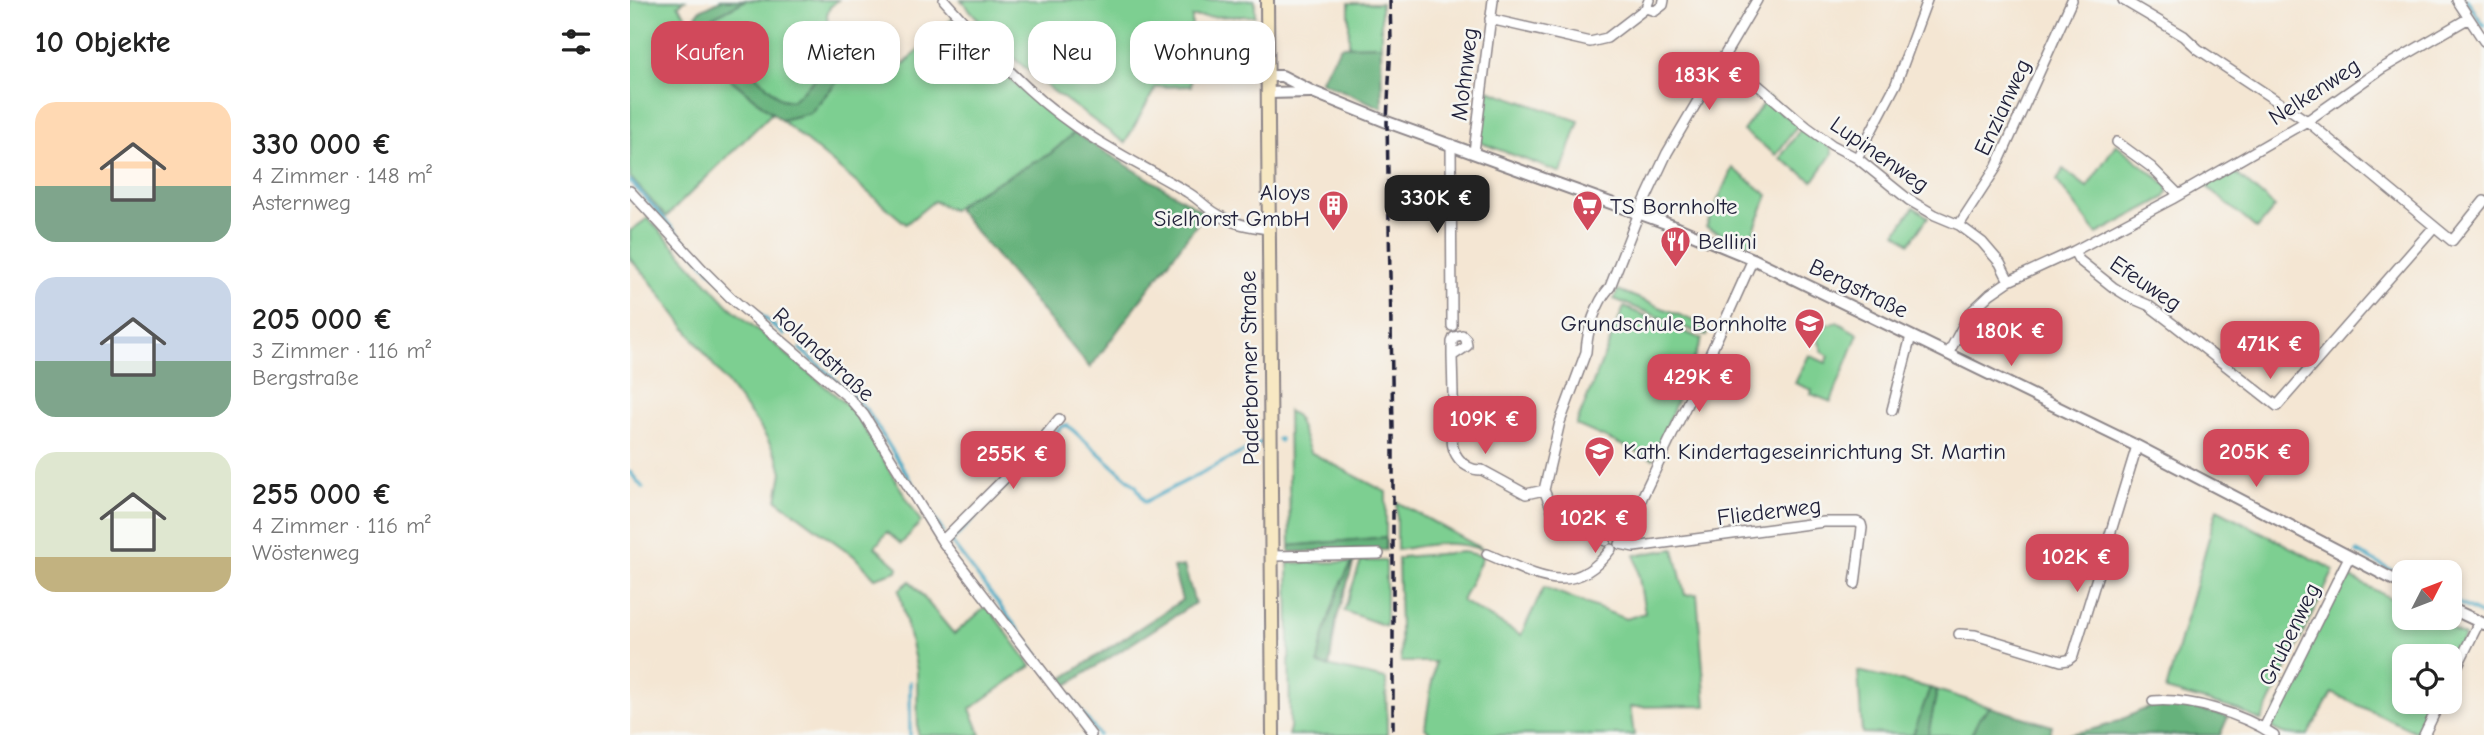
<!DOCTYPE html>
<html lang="de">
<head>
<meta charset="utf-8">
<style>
  :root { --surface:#fff; --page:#f2f2f2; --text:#222; --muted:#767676; --accent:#d1495b }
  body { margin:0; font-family:"Comic Neue",sans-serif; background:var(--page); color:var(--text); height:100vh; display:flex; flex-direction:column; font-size:26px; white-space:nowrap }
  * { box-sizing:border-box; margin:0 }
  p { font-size:23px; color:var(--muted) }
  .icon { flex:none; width:38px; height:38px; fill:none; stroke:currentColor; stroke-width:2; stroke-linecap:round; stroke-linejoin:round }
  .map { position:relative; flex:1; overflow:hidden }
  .drawer { display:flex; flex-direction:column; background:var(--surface); width:630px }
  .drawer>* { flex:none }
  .hud { position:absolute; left:21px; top:21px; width:665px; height:63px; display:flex; gap:14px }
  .needle { width:46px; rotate:48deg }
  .tools { position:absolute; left:1762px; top:560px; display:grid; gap:14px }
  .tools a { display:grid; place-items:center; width:70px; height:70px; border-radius:14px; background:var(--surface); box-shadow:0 4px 10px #0003; font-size:35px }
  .price { position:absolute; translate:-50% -60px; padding:0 16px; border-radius:14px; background:var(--accent); color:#fff; font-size:23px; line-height:46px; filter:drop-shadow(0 2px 4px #0008) }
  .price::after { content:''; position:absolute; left:50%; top:42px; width:21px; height:16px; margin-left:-10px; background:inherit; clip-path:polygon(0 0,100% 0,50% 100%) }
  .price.active { background:#222; color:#fff }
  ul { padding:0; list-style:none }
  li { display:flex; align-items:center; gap:21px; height:175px; padding:0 35px }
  li span { display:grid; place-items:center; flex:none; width:196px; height:140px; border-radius:21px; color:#555 }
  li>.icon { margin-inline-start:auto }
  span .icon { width:84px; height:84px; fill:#fffc; stroke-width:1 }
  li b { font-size:30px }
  h2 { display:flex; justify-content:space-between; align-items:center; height:84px; padding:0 35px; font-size:30px }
  .chip { padding:0 24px; border-radius:21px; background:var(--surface); box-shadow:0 4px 10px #0003; font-size:24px; line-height:63px }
  .chip.active { background:var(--accent); color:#fff }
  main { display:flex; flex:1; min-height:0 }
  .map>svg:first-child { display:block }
  .green { fill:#7dcf91; stroke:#507866; stroke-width:2 }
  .forest { fill:#66b27b; stroke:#446a5b; stroke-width:2 }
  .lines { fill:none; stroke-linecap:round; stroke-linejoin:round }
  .stream { stroke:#43a7c3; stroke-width:3.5 }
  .minor-casing { stroke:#8b8487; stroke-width:12 }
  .tertiary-casing { stroke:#8b8487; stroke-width:14 }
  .secondary-casing { stroke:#8b8487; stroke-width:16 }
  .minor { stroke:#fff; stroke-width:9 }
  .tertiary { stroke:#fff; stroke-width:10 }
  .secondary { stroke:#f7e8c3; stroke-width:12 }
  .rail { stroke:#22223b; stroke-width:3.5; stroke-dasharray:10 5; stroke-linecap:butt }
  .labels { text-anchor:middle; stroke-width:5; stroke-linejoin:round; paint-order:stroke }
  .street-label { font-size:23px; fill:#22223b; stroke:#f6f6f2 }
  .poi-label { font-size:23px; fill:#22223b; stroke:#f6f6f2; text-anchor:start }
</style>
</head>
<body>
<main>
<section class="drawer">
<h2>10 Objekte<svg class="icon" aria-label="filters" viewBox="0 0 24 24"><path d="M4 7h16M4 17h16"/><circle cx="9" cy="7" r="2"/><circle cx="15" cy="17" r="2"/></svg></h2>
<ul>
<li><span style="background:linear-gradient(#ffd9b3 60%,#7fa58c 0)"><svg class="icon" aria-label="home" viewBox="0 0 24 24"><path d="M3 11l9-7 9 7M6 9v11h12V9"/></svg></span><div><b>330 000 €</b><p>4 Zimmer · 148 m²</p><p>Asternweg</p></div></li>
<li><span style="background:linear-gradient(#c9d6e8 60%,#7fa58c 0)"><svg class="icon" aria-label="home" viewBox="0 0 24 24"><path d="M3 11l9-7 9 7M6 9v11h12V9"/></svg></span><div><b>205 000 €</b><p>3 Zimmer · 116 m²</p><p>Bergstraße</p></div></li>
<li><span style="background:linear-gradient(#dfe7d0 75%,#c2b280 0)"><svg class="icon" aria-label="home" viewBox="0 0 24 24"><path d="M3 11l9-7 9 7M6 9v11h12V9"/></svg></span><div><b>255 000 €</b><p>4 Zimmer · 116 m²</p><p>Wöstenweg</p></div></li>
</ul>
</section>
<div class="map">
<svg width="1854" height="735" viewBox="0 0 1854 735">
  <rect width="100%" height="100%" fill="#f6f6f2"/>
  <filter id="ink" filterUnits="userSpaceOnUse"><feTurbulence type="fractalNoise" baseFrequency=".0143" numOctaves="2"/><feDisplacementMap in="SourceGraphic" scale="14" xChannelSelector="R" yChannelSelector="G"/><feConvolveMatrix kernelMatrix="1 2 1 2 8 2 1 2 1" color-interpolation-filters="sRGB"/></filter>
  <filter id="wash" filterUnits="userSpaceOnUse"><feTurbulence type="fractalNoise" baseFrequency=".00686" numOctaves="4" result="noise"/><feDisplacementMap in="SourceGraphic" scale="28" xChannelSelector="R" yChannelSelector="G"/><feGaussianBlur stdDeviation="1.57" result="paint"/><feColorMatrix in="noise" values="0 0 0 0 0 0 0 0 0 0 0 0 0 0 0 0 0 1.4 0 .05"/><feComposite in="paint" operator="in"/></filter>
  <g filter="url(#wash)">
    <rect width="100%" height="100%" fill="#f4e6d3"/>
    <path class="green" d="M 0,0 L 55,0 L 48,5 L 60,21 L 65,17 L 83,54 L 98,77 L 142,113 L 36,217 L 0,177 Z
      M 116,0 L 208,0 L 200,7 L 197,14 L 198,28 L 201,41 L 215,51 L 162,101 L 151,99 L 91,44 L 81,18 Z
      M 331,0 L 625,0 L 625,16 L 562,17 L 561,86 L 526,87 L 495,143 L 415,85 L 378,53 Z
      M 719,3 L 751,3 L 751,45 L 719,46 Z
      M 322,19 C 360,62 397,98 444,133 L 420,154 L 338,198 L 322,210 L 304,201 L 276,224 L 151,120 L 180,113 L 211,77 L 239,70 L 272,66 Z
      M 855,89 L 949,121 L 931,173 L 849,142 Z
      M 1138,97 L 1148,105 L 1149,112 L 1169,123 L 1146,155 L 1113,131 Z
      M 1172,127 L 1201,148 L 1202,154 L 1183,181 L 1150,158 Z
      M 1486,144 L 1537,185 L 1538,192 L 1534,198 L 1467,234 L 1427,181 L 1433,169 L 1457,187 Z
      M 1102,168 L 1138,195 L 1118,245 L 1076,227 Z
      M 1601,169 L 1645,207 L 1627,229 L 1575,185 Z
      M 1284,207 L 1298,217 L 1280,243 L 1266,233 Z
      M 18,218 L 99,306 L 215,403 L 229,420 L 291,522 L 271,544 L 257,532 L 245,547 L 268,567 L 267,571 L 245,578 L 224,556 L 147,500 L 152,472 L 147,456 L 130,427 L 17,277 L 0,259 L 0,231 Z
      M 988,290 L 1079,327 L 1076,336 L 984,299 Z
      M 994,307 L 1072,339 L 1023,459 L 946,425 Z
      M 1207,322 L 1228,334 L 1201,402 L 1181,394 L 1182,390 L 1165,383 L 1179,355 L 1196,363 L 1199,356 L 1193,352 L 1188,340 L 1195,325 Z
      M 658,411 L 666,416 L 680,452 L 756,492 L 756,537 L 660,546 Z
      M 767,502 L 856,551 C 824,539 800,544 767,550 Z
      M 1587,509 L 1704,570 L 1631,721 L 1608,710 L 1536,690 Z
      M 1044,549 L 1055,595 L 1067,594 L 1076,706 L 1000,707 L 1004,735 L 802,735 L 795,728 L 805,662 L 771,662 L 768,559 L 772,559 L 772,557 L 833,552 L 853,556 L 832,601 L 891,635 L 914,587 L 996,619 L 1015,613 L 1005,555 Z
      M 731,561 L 756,561 L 756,626 L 714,611 Z
      M 722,562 L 700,614 L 688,664 L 756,679 L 757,735 L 658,735 L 660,728 L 658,563 Z
      M 1714,574 L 1774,605 L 1774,618 L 1800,618 L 1834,636 L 1820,668 L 1820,656 L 1774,656 L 1774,702 L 1805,702 L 1790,734 L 1702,693 L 1678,735 C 1663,735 1648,735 1639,725 Z
      M 280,581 L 324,634 L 357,606 L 401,666 L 340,709 L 351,735 L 288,735 L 287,670 L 269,590 Z
      M 1228,671 L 1300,688 L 1283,735 L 1232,733 Z
      M 1307,690 L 1360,707 L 1350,717 L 1341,735 L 1298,735 Z"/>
    <path class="forest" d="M 91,0 L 116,0 L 81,18 L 91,44 L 151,99 L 162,101 L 215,51 L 227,56 L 239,70 L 211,77 L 180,113 L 151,120 L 98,77 L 83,54 L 65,17 L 70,10 Z
      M 751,45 L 752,108 L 690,81 L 711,46 Z
      M 444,133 L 575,213 L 460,368 L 326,208 L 338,198 L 420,154 Z
      M 756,537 L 756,550 L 660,552 L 660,546 Z
      M 724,561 L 706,621 L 699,667 L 688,664 C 690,642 710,577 724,561 Z
      M 554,566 L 565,603 L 434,687 L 429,681 L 552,600 L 543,568 Z
      M 1300,688 L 1307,690 L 1298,735 L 1283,735 Z
      M 1530,705 L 1562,708 L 1598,717 L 1590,735 L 1432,735 C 1451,732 1470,729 1488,721 C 1503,715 1514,707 1530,705 Z
      M 1360,707 L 1422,726 L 1420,735 L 1341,735 L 1350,717 Z"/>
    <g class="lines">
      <path class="stream" d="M 1837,0 L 1854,26
        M 0,181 L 80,270 L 154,335
        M 170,349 L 224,396 L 238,412 L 313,532
        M 648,439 L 650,439 L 650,441
        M 0,472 L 13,488
        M 321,542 L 431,427 L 437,425 L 506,486 L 515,502 L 634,441
        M 322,543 L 469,735
        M 1727,552 L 1774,577
        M 1820,599 L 1854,616
        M 280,735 L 280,682"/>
    </g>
  </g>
  <g filter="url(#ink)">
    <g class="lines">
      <defs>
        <path id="minor" d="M 314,0 C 355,46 395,92 446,127 C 481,151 520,170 557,192 C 568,198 576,208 587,214 C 602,224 621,227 638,229
          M 1493,0 L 1554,36 L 1568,49 L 1677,121 L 1822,241 L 1854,201
          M 1827,0 L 1854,41
          M 1016,8 L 1025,11 L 1033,5 L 1034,0
          M 860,19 L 960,42 L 977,38 L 1016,8 L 1019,0
          M 1090,65 L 1129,86 L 1177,127 L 1202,145 L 1227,158 L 1279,200 L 1305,215 L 1329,225 L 1352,242 L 1370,263 L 1379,281
          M 1487,142 L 1521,167 L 1549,195
          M 821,144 L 822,326
          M 844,152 L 863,0
          M 1227,158 L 1266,84 L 1297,0
          M 0,191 L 75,272 L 100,297 L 219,398 L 234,415 L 312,541 L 461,735
          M 1329,225 L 1366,168 L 1442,0
          M 1444,251 L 1449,260 L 1483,287 L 1499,297 L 1518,305 L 1543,324 L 1647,406 L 1804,227
          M 1318,354 L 1340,313 L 1360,294 L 1379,281 L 1444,251 L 1542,199 L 1677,121 L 1751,69 L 1839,18
          M 822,356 L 837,346 L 836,339 L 832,335 L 824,337 L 822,342 L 822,356 L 824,432 C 817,450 833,471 852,470 L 896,494 L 914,490 L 923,512 L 976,541
          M 1262,410 L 1281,336
          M 914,490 L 930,422 L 956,352 C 957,331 966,303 980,287 L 1009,213 L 1037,153 L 1127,0
          M 989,537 L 998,527 L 1067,383 L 1123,259
          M 312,541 L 406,447 L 429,419
          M 990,544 L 1004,547 L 1194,522 L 1227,522 L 1231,524 L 1232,528 L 1225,584
          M 857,554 C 905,574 942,601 981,549
          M 642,556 L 749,554
          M 1329,634 L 1345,635 L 1431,661 L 1438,660 L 1443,656 L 1507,446
          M 1820,681 L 1849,622
          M 1523,701 C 1560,698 1613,714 1644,735
          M 1634,728 L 1719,557
          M 1794,735 L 1810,702"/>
        <path id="tertiary" d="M 637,76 L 652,76 L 683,92 L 757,122 L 1033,222 L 1123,259 L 1507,446 L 1774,585
          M 638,93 L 680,92
          M 1820,608 L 1854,624"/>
        <path id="secondary" d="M 637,0 L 643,735"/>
      </defs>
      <use href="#minor" class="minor-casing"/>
      <use href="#tertiary" class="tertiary-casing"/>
      <use href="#secondary" class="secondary-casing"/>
      <use href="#minor" class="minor"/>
      <use href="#tertiary" class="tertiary"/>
      <use href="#secondary" class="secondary"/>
      <path class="rail" d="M 760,0 L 761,41 L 757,122 L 763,428 L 763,735"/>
    </g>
  </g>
  <defs>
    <symbol id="building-pin" viewBox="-11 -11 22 30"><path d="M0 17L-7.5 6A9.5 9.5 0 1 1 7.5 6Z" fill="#d1495b" stroke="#f6f6f2"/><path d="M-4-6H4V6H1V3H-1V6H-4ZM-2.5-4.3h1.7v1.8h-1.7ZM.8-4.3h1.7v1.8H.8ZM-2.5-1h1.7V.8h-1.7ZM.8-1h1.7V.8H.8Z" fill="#fff"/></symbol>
    <symbol id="supermarket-pin" viewBox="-11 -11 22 30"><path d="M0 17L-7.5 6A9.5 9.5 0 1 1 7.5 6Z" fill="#d1495b" stroke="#f6f6f2"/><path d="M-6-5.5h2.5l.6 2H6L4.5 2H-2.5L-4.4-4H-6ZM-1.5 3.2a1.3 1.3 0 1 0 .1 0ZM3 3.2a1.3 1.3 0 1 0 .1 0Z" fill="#fff"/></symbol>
    <symbol id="restaurant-pin" viewBox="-11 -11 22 30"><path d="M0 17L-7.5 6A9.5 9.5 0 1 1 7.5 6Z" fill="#d1495b" stroke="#f6f6f2"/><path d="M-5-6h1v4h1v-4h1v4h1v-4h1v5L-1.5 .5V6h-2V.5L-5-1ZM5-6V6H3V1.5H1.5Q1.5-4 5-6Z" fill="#fff"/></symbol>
    <symbol id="school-pin" viewBox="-11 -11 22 30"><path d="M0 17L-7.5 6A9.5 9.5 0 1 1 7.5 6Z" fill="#d1495b" stroke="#f6f6f2"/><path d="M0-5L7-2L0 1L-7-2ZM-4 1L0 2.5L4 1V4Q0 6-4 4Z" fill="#fff"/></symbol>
  </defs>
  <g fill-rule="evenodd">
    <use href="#building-pin" x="686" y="188" width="35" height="47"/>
    <use href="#supermarket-pin" x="940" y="188" width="35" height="47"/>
    <use href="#restaurant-pin" x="1028" y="224" width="35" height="47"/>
    <use href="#school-pin" x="1162" y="306" width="35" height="47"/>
    <use href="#school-pin" x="952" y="434" width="35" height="47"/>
  </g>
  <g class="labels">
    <g class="street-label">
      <text transform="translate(834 74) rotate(-83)" y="8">Mohnweg</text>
      <text transform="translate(1684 91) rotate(-33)" y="8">Nelkenweg</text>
      <text transform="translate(1372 107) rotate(-65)" y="8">Enzianweg</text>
      <text transform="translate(1250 154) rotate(35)" y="8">Lupinenweg</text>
      <text transform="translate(1516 283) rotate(34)" y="8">Efeuweg</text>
      <text transform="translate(1229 288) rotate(26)" y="8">Bergstraße</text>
      <text transform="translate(194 354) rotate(42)" y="8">Rolandstraße</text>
      <text transform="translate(619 368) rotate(-91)" y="8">Paderborner Straße</text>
      <text transform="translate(1139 511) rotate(-7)" y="8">Fliederweg</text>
      <text transform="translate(1659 634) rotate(-64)" y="8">Grubenweg</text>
    </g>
    <g class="poi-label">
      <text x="680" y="200" text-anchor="end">Aloys<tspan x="680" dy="26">Sielhorst GmbH</tspan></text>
      <text x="980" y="214">TS Bornholte</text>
      <text x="1068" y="249">Bellini</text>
      <text x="1157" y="331" text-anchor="end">Grundschule Bornholte</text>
      <text x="993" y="459">Kath. Kindertageseinrichtung St. Martin</text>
    </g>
  </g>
</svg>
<div class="tools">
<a><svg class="needle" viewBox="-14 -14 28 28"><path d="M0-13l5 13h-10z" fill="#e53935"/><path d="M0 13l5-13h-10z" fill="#767676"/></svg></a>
<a><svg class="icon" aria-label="locate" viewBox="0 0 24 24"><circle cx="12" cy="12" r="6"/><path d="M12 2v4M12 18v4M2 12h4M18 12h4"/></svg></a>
</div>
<b class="price" style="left:1079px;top:112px">183K €</b>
<b class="price active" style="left:807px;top:235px">330K €</b>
<b class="price" style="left:1381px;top:368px">180K €</b>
<b class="price" style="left:1640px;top:381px">471K €</b>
<b class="price" style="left:1069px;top:414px">429K €</b>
<b class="price" style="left:855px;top:456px">109K €</b>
<b class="price" style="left:1626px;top:489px">205K €</b>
<b class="price" style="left:383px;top:491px">255K €</b>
<b class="price" style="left:965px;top:555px">102K €</b>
<b class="price" style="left:1447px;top:594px">102K €</b>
<div class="hud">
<a class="chip active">Kaufen</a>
<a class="chip">Mieten</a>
<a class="chip">Filter</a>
<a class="chip">Neu</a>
<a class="chip">Wohnung</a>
</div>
</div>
</main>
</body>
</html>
